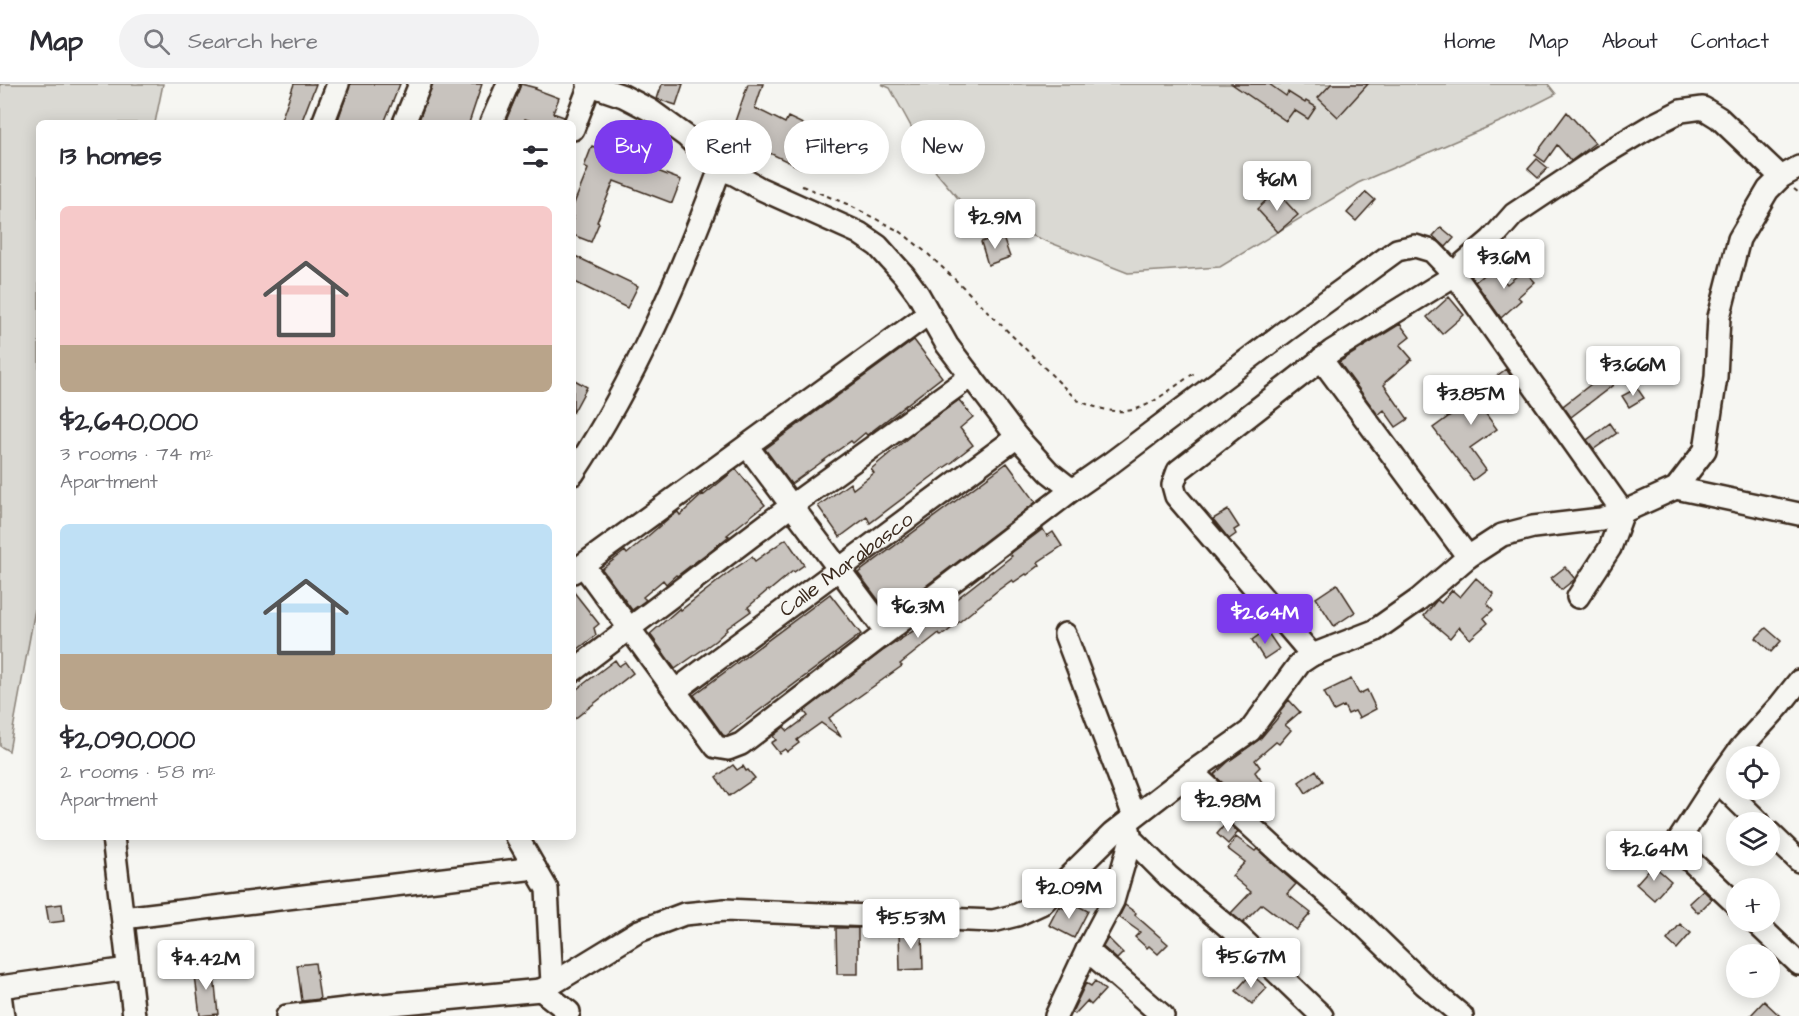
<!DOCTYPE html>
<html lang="en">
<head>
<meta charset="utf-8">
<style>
  :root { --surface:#fff; --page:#f2f2f3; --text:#2b2b33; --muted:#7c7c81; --line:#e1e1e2; --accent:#7c3aed }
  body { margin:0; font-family:"Architects Daughter",sans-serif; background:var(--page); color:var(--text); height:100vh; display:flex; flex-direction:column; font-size:22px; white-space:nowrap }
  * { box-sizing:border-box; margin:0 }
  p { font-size:20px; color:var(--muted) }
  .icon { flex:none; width:33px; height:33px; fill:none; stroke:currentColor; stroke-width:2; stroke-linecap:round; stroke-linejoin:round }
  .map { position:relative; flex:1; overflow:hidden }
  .details { position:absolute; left:36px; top:36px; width:540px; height:720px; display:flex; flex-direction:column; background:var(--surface); border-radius:9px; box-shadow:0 3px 15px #0003 }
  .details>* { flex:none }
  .guide { position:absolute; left:594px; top:36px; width:570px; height:54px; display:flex; gap:12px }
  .tools { position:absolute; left:1726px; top:662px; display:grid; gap:12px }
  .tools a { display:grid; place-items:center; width:54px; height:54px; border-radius:50%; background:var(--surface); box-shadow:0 3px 15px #0003; font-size:30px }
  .price { position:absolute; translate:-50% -51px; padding:0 14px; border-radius:6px; background:#fff; color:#222; font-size:20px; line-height:39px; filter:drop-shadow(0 2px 3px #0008) }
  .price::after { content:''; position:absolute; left:50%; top:36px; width:18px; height:14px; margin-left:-9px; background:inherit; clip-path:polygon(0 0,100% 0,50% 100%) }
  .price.selected { background:var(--accent); color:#fff }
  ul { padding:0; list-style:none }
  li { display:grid; align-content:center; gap:12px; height:318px; padding:0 24px }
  li span { display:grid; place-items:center; height:186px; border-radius:9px; color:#555 }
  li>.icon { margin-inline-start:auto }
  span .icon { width:108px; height:108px; fill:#fffc; stroke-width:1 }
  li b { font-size:26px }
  h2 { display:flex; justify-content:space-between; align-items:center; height:72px; padding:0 24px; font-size:26px }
  .chip { padding:0 21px; border-radius:27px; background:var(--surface); box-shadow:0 3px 15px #0003; font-size:21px; line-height:54px }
  .chip.selected { background:var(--accent); color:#fff }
  header { display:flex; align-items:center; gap:36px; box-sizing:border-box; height:84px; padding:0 30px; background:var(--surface); border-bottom:2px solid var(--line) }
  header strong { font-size:28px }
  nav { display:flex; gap:33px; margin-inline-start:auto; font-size:21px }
  .search { width:420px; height:54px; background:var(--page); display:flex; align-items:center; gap:15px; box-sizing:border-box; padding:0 21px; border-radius:33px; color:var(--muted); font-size:22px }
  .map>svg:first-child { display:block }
  .green { fill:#dad9d3; stroke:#8a8278; stroke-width:1.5 }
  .building { fill:#c8c3be; stroke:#3b2a1e; stroke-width:1.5 }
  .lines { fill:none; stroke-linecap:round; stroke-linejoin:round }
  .minor-casing { stroke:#3b2a1e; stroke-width:26 }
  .path { stroke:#3b2a1e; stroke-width:2; stroke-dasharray:4.5 4.5; stroke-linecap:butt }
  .minor { stroke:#f6f6f2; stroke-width:21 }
  .labels { text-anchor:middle; stroke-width:6; stroke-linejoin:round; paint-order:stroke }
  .street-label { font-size:21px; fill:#3b2a1e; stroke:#f6f6f2 }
</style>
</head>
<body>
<header>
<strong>Map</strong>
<div class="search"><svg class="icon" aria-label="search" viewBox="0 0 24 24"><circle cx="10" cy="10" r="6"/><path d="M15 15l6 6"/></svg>Search here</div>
<nav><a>Home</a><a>Map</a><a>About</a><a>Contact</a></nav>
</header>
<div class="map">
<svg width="1799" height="932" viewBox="0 0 1799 932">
  <rect width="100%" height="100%" fill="#f6f6f2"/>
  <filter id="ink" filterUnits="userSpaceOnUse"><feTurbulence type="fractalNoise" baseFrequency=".0167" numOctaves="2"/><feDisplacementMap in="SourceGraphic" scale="12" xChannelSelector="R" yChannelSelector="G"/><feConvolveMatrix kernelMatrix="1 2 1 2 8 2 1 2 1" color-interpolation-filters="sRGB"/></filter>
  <g filter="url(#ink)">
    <path class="green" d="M 0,0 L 163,0 L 155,39 L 39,39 L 39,504 L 9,667 L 0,662 Z
      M 881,0 L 1548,0 L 1556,10 L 1511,33 L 1358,99 L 1220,183 L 1128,189 L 1023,148 L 973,132 L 936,88 L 890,4 Z"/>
    <path class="building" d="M 294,0 L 316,0 L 301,39 L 289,39 L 281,36 Z
      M 350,0 L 400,0 L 384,39 L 337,39 Z
      M 432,0 L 482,0 L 469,39 L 418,39 Z
      M 521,0 L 536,4 L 535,5 L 559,14 L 553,29 L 564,33 L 562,39 L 537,39 L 525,35 L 523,39 L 505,39 Z
      M 662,0 L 683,0 L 676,21 L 657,15 Z
      M 748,0 L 763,0 L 755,24 L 785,39 L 788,33 L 803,40 L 800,46 L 815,53 L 801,84 L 759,64 L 761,60 L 731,49 Z
      M 1232,0 L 1269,0 L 1286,12 L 1288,8 L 1305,19 L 1306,17 L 1316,23 L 1308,35 L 1294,26 L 1286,37 Z
      M 1331,0 L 1368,0 L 1338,33 L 1318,14 Z
      M 1567,28 L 1595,59 L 1571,77 L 1557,61 L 1545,78 L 1535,71 Z
      M 592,62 L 681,96 L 672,119 L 614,97 L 597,138 L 599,139 L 591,158 L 573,151 L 573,122 L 588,85 L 584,83 Z
      M 1537,75 L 1548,84 L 1538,94 L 1528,85 Z
      M 1276,107 L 1298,131 L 1278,148 L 1257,125 Z
      M 1366,108 L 1375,116 L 1356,137 L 1347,129 Z
      M 1441,143 L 1454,154 L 1446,163 L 1433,152 Z
      M 1002,151 L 1010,173 L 988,181 L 981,158 Z
      M 573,171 L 638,202 L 627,224 L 573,197 Z
      M 1493,183 L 1507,200 L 1524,186 L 1535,198 L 1518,213 L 1521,216 L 1501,234 L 1475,198 Z
      M 1449,213 L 1464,231 L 1442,250 L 1427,233 Z
      M 1400,240 L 1410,253 L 1400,261 L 1412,275 L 1385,298 L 1386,299 L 1384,301 L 1408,335 L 1396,343 L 1384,326 L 1378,331 L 1339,278 Z
      M 914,256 L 942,293 L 867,351 L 865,349 L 853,359 L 851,357 L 791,400 L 765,365 Z
      M 1506,285 L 1513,295 L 1480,322 L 1497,345 L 1470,364 L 1486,386 L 1473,396 L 1433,344 L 1463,322 L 1472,313 L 1471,311 Z
      M 1604,290 L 1613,301 L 1571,333 L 1563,322 Z
      M 573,295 L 587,303 L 573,329 Z
      M 1637,304 L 1644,314 L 1629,323 L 1622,312 Z
      M 959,316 L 973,333 L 960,344 L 973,361 L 954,376 L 954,377 L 942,385 L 870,439 L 867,433 L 840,453 L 818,422 L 850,399 L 853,405 L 874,389 L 871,385 L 915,348 Z
      M 1610,339 L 1617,349 L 1594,365 L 1587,356 Z
      M 1007,379 L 1036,418 L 889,530 L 858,489 Z
      M 736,385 L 765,421 L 727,451 L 729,452 L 724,456 L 677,492 L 676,491 L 666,500 L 663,496 L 643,513 L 646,516 L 632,526 L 602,485 L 625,467 L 627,470 L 669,434 L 678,428 L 680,431 L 703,410 L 704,411 Z
      M 1228,426 L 1239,443 L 1234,446 L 1236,450 L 1229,455 L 1213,435 Z
      M 1043,445 L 1047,452 L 1053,448 L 1062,462 L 1038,478 L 1040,481 L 1027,491 L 1026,490 L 1014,498 L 1012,496 L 997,507 L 947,548 L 941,552 L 939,549 L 900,580 L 902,582 L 829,634 L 841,653 L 821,639 L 797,656 L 799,659 L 787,668 L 785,665 L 779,669 L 771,659 L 776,656 L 773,652 L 784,643 L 788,647 L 808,632 L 804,627 L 884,566 L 924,540 L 940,525 L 941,527 L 992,487 L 992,488 L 1012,472 L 1010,470 Z
      M 786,455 L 804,481 L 794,488 L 793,487 L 769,507 L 768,506 L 748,523 L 751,527 L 726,545 L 727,546 L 715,557 L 675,585 L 650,550 L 680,524 L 681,526 L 731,487 L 752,473 L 755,477 Z
      M 1565,483 L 1575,495 L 1561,506 L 1551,494 Z
      M 1476,494 L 1494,510 L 1487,519 L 1493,526 L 1484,534 L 1488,539 L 1470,555 L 1459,543 L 1450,554 L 1424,532 L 1437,516 L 1441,519 L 1452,506 L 1460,513 Z
      M 1337,500 L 1355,528 L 1334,542 L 1316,514 Z
      M 573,507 L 599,540 L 594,544 L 596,551 L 573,569 Z
      M 830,510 L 861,550 L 732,647 L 726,652 L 723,651 L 694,611 Z
      M 1766,544 L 1781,557 L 1771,568 L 1756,554 Z
      M 1266,546 L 1279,565 L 1264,575 L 1252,556 Z
      M 615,576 L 619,582 L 625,578 L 633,589 L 573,636 L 573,608 Z
      M 1351,595 L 1359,610 L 1367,606 L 1376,625 L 1359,634 L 1355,627 L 1348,630 L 1344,622 L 1334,627 L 1324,608 Z
      M 1289,616 L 1300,628 L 1285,641 L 1291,646 L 1279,660 L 1276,658 L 1255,676 L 1260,683 L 1255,688 L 1271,711 L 1254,723 L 1243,706 L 1240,709 L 1236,705 L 1233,708 L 1214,691 L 1229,677 L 1260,655 L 1281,630 L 1279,628 Z
      M 733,681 L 737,686 L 743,682 L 746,687 L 748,686 L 755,694 L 729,712 L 716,693 Z
      M 1316,686 L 1323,697 L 1306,709 L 1299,698 Z
      M 1227,738 L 1238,748 L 1228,760 L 1217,750 Z
      M 1236,753 L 1255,767 L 1257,765 L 1296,800 L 1287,810 L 1311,829 L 1296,846 L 1262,820 L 1243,839 L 1231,829 L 1251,808 L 1232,792 L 1245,778 L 1228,765 Z
      M 1653,781 L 1671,797 L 1654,816 L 1636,800 Z
      M 1703,806 L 1712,815 L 1698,829 L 1689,819 Z
      M 1072,819 L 1088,827 L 1074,854 L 1049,841 L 1059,822 L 1068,826 Z
      M 62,820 L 64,837 L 49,839 L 46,822 Z
      M 1125,821 L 1136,829 L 1135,831 L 1168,860 L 1158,870 L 1149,862 L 1147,864 L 1135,853 L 1140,848 L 1119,833 Z
      M 1680,840 L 1691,849 L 1677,865 L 1667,856 Z
      M 836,844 L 858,844 L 858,890 L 837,890 Z
      M 899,846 L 922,847 L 923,885 L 900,886 Z
      M 1108,854 L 1123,869 L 1117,875 L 1103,863 Z
      M 315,879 L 320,915 L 302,917 L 297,881 Z
      M 213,882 L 218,930 L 200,932 L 194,884 Z
      M 1251,890 L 1267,904 L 1252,920 L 1236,907 Z
      M 1095,897 L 1105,906 L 1091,921 L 1087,917 L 1075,930 L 1072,928 L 1086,899 L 1091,902 Z
      M 1764,917 L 1780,932 L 1750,932 Z"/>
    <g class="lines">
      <defs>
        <g id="minor">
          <path d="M 588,0 L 623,12 L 650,26 L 686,52 L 720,85 L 734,90 L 759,104 L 859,149 L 878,162 L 904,191 L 918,210 L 947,261 L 1017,353 L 1049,388 L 1072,406"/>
          <path d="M 323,39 L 338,0"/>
          <path d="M 404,39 L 420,0"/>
          <path d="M 491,39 L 508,0"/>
          <path d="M 573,45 L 590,1"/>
          <path d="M 1321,275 L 1468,473"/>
          <path d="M 747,362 L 886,548"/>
          <path d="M 573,390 C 636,295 680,192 720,85"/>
          <path d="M 1676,404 L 1799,430"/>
          <path d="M 583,481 L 716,663 L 728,665 L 741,660 L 1072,406 L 1111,379 L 1287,246 L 1397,166 L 1415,162 L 1432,167 L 1455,191 L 1623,428 L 1610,464 L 1578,513"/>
          <path d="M 573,488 L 928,230"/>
          <path d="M 1065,550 L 1134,732"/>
          <path d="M 1312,571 L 1176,412 L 1173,401 L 1178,387 L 1332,267 L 1455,191 L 1464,179 L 1491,156 L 1514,130 L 1604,70 L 1651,42 L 1681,27 L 1703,24 L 1719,34 L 1781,93"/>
          <path d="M 573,587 L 791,422 L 971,292"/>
          <path id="s1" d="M 675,607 L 1017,353"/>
          <path d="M 1192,688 L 1282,771 L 1357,835 L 1424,900 L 1462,932"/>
          <path d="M 1717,697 L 1759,738"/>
          <path d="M 1770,749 L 1799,777"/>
          <path d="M 113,753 L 134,932"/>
          <path d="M 517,753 L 547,805 L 552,900 L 541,906 L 569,928"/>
          <path d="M 1131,755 L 1168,792 L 1239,852 L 1322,932"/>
          <path d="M 1737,821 L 1675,762 L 1717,697 L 1740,665 L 1780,621 L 1799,597"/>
          <path d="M 123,834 L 535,784"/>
          <path d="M 1754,837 L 1799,880"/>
          <path d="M 1087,866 L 1163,932"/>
          <path d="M 552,900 L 639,847 L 684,830 L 725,826 L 993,837 L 1017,831 L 1041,820 L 1113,749 L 1192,688 L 1250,647 L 1300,579 L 1312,571 L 1374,547 L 1418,516 L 1468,473 L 1502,451 L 1533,443 L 1601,435 L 1623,428 L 1676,404 L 1705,366 L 1716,293 L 1719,233 L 1739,155 L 1768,106 L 1781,93 L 1799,83"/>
          <path d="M 0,903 L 128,885"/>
          <path d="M 0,910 L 3,932"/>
          <path d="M 287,932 L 362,923 L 541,906"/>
          <path d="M 1056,932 L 1087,866 L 1113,817 L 1131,755 L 1129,745"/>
        </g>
      </defs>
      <use href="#minor" class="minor-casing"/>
      <path class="path" d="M 802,102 L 847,120 L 901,148 L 928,170 L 963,203 L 1077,316 C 1134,341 1147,321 1193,290 L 1198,290
        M 1794,105 L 1799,109"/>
      <use href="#minor" class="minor"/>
    </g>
  </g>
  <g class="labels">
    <g class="street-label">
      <text dy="7" stroke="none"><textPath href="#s1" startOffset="213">Calle Marabasco</textPath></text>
    </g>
  </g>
</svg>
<div class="tools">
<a><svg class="icon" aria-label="locate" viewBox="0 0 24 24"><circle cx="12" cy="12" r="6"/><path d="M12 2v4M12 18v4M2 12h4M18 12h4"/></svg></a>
<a><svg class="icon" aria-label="layers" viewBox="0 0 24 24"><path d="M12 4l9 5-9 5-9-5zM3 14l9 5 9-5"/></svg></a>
<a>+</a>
<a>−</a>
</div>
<b class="price" style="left:1277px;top:128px">$6M</b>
<b class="price" style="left:995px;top:166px">$2.9M</b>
<b class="price" style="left:1504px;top:206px">$3.6M</b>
<b class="price" style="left:1633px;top:313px">$3.66M</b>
<b class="price" style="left:1471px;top:342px">$3.85M</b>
<b class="price" style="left:918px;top:555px">$6.3M</b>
<b class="price selected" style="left:1265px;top:561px">$2.64M</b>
<b class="price" style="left:1228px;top:749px">$2.98M</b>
<b class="price" style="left:1654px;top:798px">$2.64M</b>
<b class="price" style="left:1069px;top:836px">$2.09M</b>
<b class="price" style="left:911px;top:866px">$5.53M</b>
<b class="price" style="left:1251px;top:905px">$5.67M</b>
<b class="price" style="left:206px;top:907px">$4.42M</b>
<div class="guide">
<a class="chip selected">Buy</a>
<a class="chip">Rent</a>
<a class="chip">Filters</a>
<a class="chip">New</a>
</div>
<section class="details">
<h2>13 homes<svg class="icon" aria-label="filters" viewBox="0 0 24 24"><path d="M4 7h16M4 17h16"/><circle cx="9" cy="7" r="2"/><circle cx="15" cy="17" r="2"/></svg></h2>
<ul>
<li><span style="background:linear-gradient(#f6c9c9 75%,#b9a48a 0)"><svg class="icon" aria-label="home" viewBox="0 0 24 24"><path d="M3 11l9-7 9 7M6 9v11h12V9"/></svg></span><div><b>$2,640,000</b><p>3 rooms · 74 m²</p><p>Apartment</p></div></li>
<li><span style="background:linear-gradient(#bfe0f5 70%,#b9a48a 0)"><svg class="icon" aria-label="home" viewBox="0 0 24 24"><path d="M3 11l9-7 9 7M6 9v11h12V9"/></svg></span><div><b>$2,090,000</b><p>2 rooms · 58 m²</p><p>Apartment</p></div></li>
</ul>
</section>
</div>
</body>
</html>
